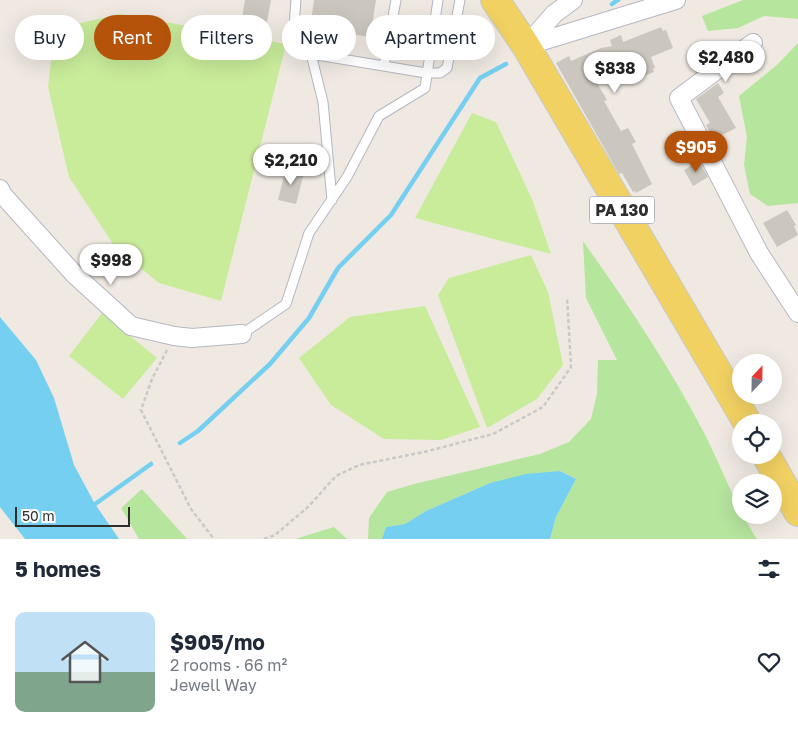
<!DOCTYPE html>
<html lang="en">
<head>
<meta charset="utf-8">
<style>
  :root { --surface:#fff; --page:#f6f6f7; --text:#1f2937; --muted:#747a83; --line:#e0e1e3; --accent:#b45309 }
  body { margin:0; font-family:"Golos Text",sans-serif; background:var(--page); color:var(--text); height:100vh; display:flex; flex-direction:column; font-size:19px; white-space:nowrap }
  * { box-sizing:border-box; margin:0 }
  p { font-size:16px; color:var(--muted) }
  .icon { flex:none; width:28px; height:28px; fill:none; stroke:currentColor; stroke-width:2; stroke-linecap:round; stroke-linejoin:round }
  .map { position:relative; height:539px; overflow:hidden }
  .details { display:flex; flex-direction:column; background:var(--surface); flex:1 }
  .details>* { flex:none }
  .top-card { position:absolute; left:15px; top:15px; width:500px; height:45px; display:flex; gap:10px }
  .needle { width:32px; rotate:22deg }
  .controls { position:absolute; left:732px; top:354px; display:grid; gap:10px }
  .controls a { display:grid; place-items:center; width:50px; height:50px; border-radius:50%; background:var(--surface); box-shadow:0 5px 20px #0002; font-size:25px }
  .scale { position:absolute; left:15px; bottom:12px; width:115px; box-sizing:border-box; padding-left:5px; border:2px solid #2e2e2e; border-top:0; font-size:14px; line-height:18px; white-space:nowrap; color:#2e2e2e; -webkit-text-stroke:4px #fff; paint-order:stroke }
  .price { position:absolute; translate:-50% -42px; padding:0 11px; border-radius:18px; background:#fff; color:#222; font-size:16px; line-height:32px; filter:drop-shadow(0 1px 2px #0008) }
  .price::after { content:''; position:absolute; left:50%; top:30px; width:15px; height:11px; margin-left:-8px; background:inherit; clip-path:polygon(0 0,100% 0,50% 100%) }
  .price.active { background:var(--accent); color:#fff }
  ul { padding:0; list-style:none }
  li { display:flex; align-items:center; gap:15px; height:125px; padding:0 15px }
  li+li { border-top:1px solid var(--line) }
  li span { display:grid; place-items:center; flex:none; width:140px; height:100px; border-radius:10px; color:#555 }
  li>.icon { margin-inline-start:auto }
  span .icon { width:60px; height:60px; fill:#fffc; stroke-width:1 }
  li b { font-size:21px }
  h2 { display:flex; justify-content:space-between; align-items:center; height:60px; padding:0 15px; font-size:21px }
  .chip { padding:0 18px; border-radius:22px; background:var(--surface); box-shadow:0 5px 20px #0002; font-size:18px; line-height:45px }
  .chip.active { background:var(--accent); color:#fff }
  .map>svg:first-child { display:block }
  .green { fill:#b6e59e }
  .pitch { fill:#c9ec9a }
  .water { fill:#75cff0 }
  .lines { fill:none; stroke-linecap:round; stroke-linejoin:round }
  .stream { stroke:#75cff0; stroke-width:4.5 }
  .building { fill:#cbc7bf }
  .service-casing { stroke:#b4b7c1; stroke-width:11 }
  .minor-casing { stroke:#b4b7c1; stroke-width:20 }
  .primary-casing { stroke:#c9c9c9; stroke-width:30 }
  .path { stroke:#c9c9c9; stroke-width:2.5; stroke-dasharray:4 2.5; stroke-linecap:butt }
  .service { stroke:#fff; stroke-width:9 }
  .minor { stroke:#fff; stroke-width:18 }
  .primary { stroke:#f2d163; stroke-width:28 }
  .labels { text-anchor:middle; stroke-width:4.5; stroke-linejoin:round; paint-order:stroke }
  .shield { fill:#fff; stroke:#6d6d6d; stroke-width:1 }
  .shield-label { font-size:16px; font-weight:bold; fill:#2e2e2e }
</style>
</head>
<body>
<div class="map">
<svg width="798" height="539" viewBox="0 0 798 539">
  <rect width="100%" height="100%" fill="#efe9e1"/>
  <path class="green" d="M 743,0 L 798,0 L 798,19 L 764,16 L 738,28 L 708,31 L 702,16 Z
    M 798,43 L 798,203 L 768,206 L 750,194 L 744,165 L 747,137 L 739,96 L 778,64 Z
    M 583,241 C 626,302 668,364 703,431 C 722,467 735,506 757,539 L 550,539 L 556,517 L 576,479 L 560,471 L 490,483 L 426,511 L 405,524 L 386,527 L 382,539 L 368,539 L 369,518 L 387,492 L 414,484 L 540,454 L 569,442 L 591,419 L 597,394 L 598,360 L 617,360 L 586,298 Z
    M 142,489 L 187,539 L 139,539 L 121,508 Z
    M 334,527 L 347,539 L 295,539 Z"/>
  <path class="pitch" d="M 120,14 L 286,44 L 221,301 L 159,283 L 115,247 L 69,177 L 48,87 L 55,29 Z
    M 472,113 L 496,122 L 532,199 L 551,254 L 415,218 Z
    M 531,255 L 548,292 L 563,365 L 537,399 L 487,428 L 438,295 L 449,278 Z
    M 425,306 L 480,427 L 441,440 L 384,439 L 331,405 L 299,358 L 350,317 Z
    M 102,313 L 157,358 L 123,399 L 69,356 Z"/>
  <path class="water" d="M 0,317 L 36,360 L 54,398 L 74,465 L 95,504 L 119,539 L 25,539 L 0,507 Z
    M 560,471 L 576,479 L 556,517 L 550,539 L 382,539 L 386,527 L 405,524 L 426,511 L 490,483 L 526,474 Z"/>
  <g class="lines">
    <path class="stream" d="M 612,4 L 618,0
      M 180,443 L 198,431 L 270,364 L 309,318 L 338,268 L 391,215 L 480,78 L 506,64
      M 91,507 L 151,464"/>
  </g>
  <path class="building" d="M 245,0 L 271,0 L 267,22 L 242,18 Z
    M 314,0 L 376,0 L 370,37 L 310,28 Z
    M 661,27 L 663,31 L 666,30 L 673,48 L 651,57 L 655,68 L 653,69 L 654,72 L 626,83 L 622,74 L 597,83 L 607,100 L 604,101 L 621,131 L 628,128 L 636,142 L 632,144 L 652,184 L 636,193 L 635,191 L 633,192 L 622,173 L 619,174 L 556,63 L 569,56 L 571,61 L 601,48 L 612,46 L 610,40 L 621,35 L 623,42 Z
    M 718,83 L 724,93 L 718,97 L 736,128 L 714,139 L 706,125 L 710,123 L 696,99 Z
    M 699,161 L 708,177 L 693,186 L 684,170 Z
    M 286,168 L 304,173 L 296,204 L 278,200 Z
    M 787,210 L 796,225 L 794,226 L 798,235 L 777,247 L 763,223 Z"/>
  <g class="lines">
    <defs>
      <path id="service" d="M 296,0 L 294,26 L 311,54 L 426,73 L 440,73 L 447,68 L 460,0
        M 311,54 L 323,102 L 332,200
        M 384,66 L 396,0
        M 242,334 L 286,304 L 309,233 L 347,177 L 379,116 L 425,88 L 438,0"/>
      <path id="minor" d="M 753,43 L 679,98 L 759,253 L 798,313
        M 526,46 L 676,0
        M 526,46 L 554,14 L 573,0
        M 0,189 L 2,194 L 74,274 L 131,326 L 174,336 L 192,338 L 242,334"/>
      <path id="primary" d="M 495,0 L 526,46 L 747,422
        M 766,455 L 798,512"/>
    </defs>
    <use href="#service" class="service-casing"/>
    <use href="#minor" class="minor-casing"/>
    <use href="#primary" class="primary-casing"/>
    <path class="path" d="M 167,350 L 152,379 L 141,410 L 191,509 L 214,539
      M 264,539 L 275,535 L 308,507 L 336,476 L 359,465 L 424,452 L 493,434 L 543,407 L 571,367 L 567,297"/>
    <use href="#service" class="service"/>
    <use href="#minor" class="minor"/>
    <use href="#primary" class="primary"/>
  </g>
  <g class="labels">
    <rect class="shield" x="589.5" y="196.5" width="65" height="27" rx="4"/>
    <g class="shield-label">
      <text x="622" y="216">PA 130</text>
    </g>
  </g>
</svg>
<div class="controls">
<a><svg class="needle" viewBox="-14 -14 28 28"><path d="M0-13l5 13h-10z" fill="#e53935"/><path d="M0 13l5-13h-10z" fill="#747a83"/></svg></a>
<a><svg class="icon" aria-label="locate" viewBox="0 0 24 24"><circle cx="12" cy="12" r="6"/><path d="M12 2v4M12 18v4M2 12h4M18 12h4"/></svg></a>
<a><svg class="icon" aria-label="layers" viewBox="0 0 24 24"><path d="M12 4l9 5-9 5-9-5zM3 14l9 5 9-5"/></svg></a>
</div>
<div class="scale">50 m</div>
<b class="price" style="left:726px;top:83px">$2,480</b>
<b class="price" style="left:615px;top:94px">$838</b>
<b class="price active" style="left:696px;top:173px">$905</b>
<b class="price" style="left:291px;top:186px">$2,210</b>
<b class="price" style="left:111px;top:286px">$998</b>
<div class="top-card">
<a class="chip">Buy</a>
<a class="chip active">Rent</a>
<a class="chip">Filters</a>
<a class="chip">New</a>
<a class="chip">Apartment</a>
</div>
</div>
<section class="details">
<h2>5 homes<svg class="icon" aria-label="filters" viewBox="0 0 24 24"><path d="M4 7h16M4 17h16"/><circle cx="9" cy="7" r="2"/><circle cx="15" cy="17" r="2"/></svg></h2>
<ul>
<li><span style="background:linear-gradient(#bfe0f5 60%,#7fa58c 0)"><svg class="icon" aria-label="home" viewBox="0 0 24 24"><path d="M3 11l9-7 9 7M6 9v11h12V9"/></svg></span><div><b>$905/mo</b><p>2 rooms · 66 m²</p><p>Jewell Way</p></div><svg class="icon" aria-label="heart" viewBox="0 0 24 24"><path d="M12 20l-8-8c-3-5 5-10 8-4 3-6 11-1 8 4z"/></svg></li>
</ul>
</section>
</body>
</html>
